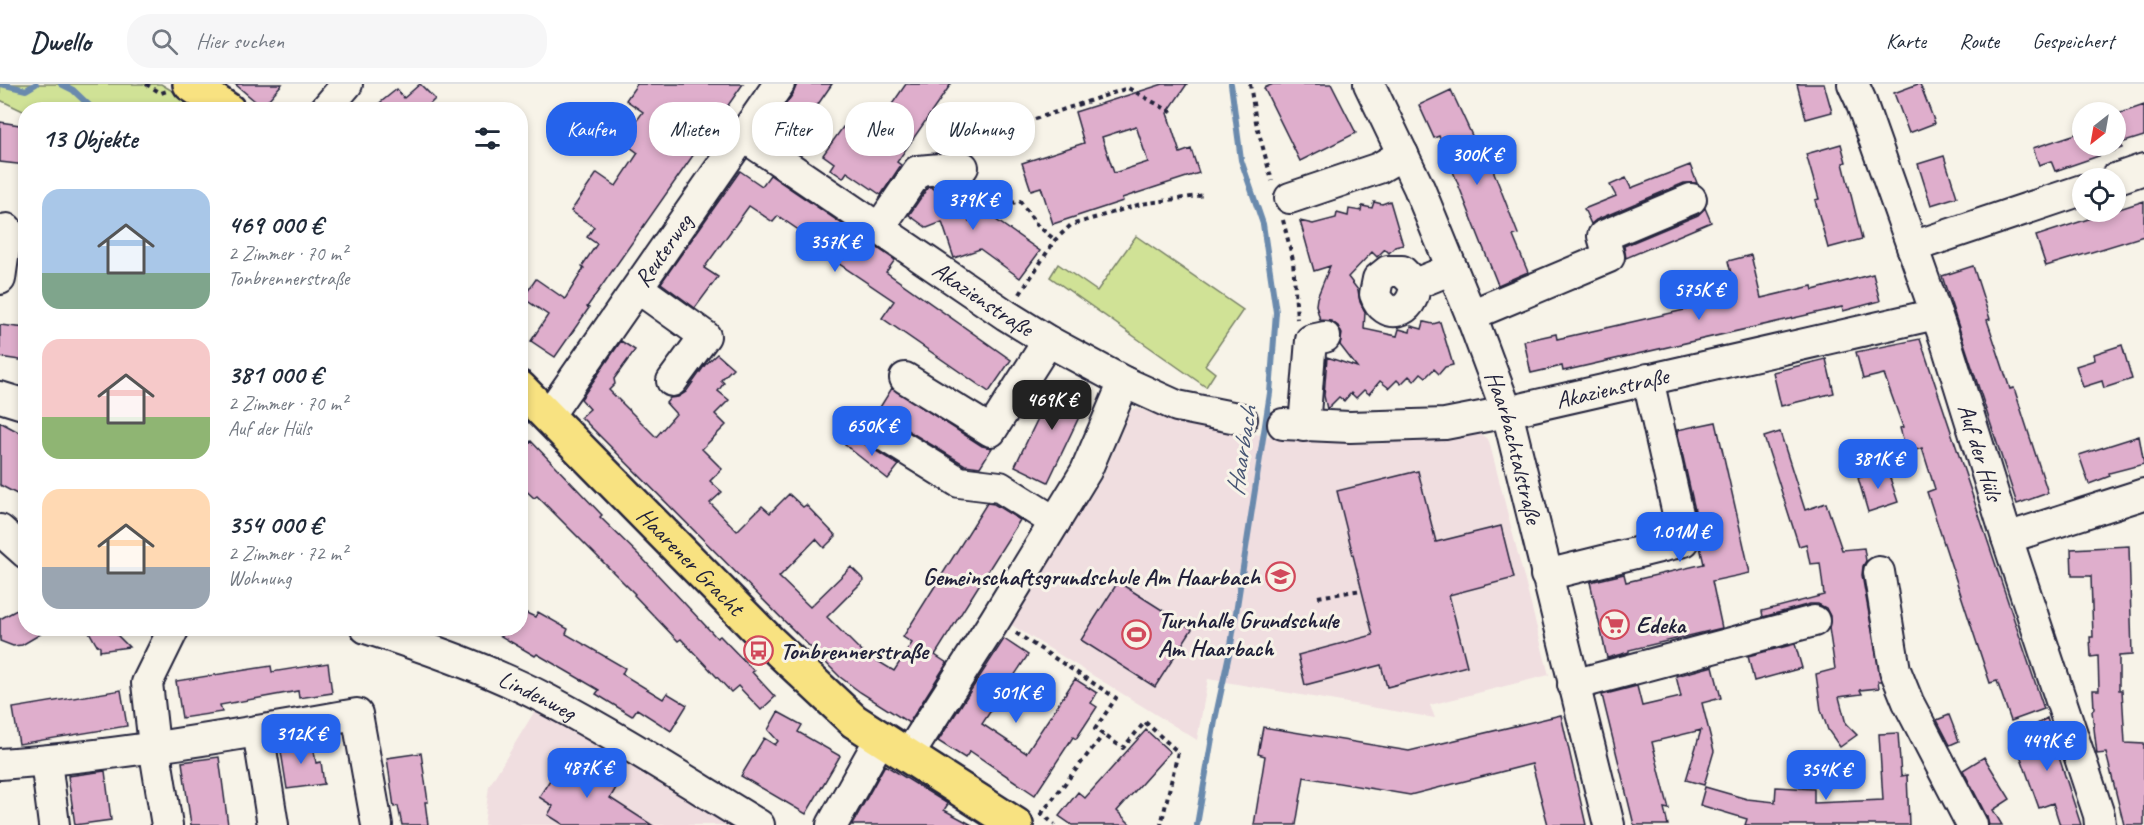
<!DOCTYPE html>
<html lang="de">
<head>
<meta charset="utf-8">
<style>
  :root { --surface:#fff; --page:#f6f6f7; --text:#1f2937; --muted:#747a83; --line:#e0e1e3; --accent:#2563eb }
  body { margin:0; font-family:Caveat,sans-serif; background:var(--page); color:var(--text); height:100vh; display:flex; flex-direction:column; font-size:22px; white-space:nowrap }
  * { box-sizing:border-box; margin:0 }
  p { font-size:20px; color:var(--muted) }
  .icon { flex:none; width:33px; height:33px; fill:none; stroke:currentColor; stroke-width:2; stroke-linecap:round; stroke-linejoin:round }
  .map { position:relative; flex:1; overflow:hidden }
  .side { position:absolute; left:18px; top:18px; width:510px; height:534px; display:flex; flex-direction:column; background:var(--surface); border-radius:24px; box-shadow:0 3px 9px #0003 }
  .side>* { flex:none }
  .hud { position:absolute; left:546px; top:18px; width:570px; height:54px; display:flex; gap:12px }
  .needle { width:39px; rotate:211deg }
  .controls { position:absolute; left:2072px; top:18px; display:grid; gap:12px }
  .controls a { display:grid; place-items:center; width:54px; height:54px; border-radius:50%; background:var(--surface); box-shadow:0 3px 9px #0003; font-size:30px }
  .price { position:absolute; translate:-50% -51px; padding:0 14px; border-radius:12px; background:var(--accent); color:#fff; font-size:20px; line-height:39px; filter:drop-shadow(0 2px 3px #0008) }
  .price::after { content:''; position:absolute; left:50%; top:36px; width:18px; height:14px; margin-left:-9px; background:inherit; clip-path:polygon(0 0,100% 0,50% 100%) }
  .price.current { background:#222; color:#fff }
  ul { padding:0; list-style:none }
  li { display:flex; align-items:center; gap:18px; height:150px; padding:0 24px }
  li span { display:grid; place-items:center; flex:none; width:168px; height:120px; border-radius:18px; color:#555 }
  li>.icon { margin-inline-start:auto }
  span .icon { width:72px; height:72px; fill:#fffc; stroke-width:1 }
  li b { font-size:26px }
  h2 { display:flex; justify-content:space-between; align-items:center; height:72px; padding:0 24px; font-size:26px }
  .chip { padding:0 21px; border-radius:24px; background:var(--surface); box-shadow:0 3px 9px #0003; font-size:21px; line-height:54px }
  .chip.current { background:var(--accent); color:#fff }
  header { display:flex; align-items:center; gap:36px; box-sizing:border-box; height:84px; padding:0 30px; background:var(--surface); border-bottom:2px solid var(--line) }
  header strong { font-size:28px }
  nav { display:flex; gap:33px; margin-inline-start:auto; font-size:21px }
  .search { width:420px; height:54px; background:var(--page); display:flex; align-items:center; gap:15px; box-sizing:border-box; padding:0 21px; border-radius:24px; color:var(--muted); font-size:22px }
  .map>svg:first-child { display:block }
  .built { fill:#f0dee0 }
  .green { fill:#d0e296; stroke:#798268; stroke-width:1.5 }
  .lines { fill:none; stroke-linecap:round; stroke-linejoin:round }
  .stream { stroke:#6b8aad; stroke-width:6 }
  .building { fill:#dfaecc; stroke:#22223b; stroke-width:1.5; fill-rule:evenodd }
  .minor-casing { stroke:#22223b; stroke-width:34 }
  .major-casing { stroke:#22223b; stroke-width:38 }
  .path { stroke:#22223b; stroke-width:4; stroke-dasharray:4.5 4.5; stroke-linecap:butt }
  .minor { stroke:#f7f3e8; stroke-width:30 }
  .major { stroke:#f8e281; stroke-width:33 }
  .labels { text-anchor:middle; stroke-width:6; stroke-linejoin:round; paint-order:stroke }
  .street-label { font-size:24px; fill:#22223b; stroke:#f7f3e8 }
  .poi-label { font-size:24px; font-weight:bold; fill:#22223b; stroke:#f7f3e8; text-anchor:start }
  .water-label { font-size:26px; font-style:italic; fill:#475674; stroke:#f7f3e8 }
</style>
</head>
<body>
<header>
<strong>Dwello</strong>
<div class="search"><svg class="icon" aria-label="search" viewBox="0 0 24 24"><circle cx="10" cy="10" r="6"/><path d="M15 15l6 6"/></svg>Hier suchen</div>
<nav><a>Karte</a><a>Route</a><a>Gespeichert</a></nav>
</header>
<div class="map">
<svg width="2144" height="741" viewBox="0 0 2144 741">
  <rect width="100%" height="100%" fill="#f7f3e8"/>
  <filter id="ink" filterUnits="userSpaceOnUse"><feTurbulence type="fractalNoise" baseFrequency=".0167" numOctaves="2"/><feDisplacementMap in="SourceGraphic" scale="12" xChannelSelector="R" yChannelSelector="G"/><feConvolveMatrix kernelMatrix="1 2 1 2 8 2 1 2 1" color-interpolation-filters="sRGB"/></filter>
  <g filter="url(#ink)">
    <path class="built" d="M 1136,324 L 1196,342 L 1312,358 L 1377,360 L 1478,349 L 1484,352 L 1489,357 L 1549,591 L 1430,621 L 1435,634 L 1208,595 L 1197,656 L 1010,540 L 1103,392 L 1130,327 Z
      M 536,625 L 730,741 L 484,741 L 489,702 Z"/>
    <path class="green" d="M 0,0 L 161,0 L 189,17 L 182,25 L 26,26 L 25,28 L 0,16 Z
      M 1136,152 L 1243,226 L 1205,281 L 1215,289 L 1206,303 L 1050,193 L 1058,180 L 1097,207 Z"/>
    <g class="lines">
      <path class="stream" d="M 1,0 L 26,6 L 36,0
        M 61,0 L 73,6 L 94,26
        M 1197,741 L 1216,631 L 1231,561 L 1270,309 L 1276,228 L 1263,140 L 1241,76 L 1231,0"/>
    </g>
    <path class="building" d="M 235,0 L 282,0 L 262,23 Z
      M 420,0 L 435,15 L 424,26 L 371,26 L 397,5 L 404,14 Z
      M 637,0 L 743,0 L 587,223 L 589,224 L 555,273 L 531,257 L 548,231 L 523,214 L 536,195 L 565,215 L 584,184 L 582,182 L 597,160 L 587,153 L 594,143 L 571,127 L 597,89 L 616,102 L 638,69 L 622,57 L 643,28 L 626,16 Z
      M 797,0 L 832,0 L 801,45 L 805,47 L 794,62 L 769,44 L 793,10 Z
      M 906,0 L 951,0 L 897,78 L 901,81 L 881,111 L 847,88 L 843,94 L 830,85 L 834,79 L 823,71 L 843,43 L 854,51 L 857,48 L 868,55 Z
      M 1163,0 L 1187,0 L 1167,29 L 1180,69 L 1191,65 L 1199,89 L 1122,114 L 1123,117 L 1053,140 L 1041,103 L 1031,106 L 1022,79 L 1084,59 L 1075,28 ZM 1136,42 L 1148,78 L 1114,89 L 1102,53 Z
      M 1273,0 L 1331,0 L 1356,49 L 1300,77 L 1264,4 Z
      M 1797,0 L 1824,0 L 1832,28 L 1806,35 Z
      M 1918,0 L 1920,0 L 1935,39 L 1909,49 L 1894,9 Z
      M 1451,6 L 1475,58 L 1481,55 L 1518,150 L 1513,152 L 1528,188 L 1498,201 L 1439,52 L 1434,54 L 1419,21 Z
      M 2144,21 L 2144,52 L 2115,61 L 2115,31 Z
      M 0,38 L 26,42 L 26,81 L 0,78 Z
      M 2082,48 L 2082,62 L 2122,62 L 2122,64 L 2055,87 L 2051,77 L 2039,81 L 2033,64 Z
      M 1841,60 L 1846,78 L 1843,79 L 1862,155 L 1828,164 L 1815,116 L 1819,115 L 1806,70 Z
      M 1944,72 L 1957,113 L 1931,121 L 1918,80 Z
      M 1690,81 L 1697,99 L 1684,99 L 1596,136 L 1591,140 L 1584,125 L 1616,112 L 1610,101 L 1626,94 L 1631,104 Z
      M 740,87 L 762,102 L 770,91 L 895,176 L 886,188 L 1011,276 L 989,308 L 882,234 L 894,217 L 829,173 L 832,169 L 778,132 L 773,138 L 749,122 L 704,184 L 718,193 L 695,224 L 661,199 Z
      M 957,102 L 969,137 L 989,131 L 1040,167 L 1020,194 L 980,165 L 954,174 L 942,138 L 927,144 L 909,131 L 928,103 L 931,103 L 938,108 Z
      M 1390,117 L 1403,161 L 1395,163 L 1389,169 L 1385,165 L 1377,173 L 1372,168 L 1348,193 L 1358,206 L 1360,218 L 1365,228 L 1364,245 L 1397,252 L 1399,245 L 1410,248 L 1411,242 L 1422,245 L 1424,238 L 1433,240 L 1440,238 L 1453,281 L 1445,283 L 1439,290 L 1434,285 L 1426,293 L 1421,289 L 1414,297 L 1409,292 L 1401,300 L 1397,296 L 1389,304 L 1380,297 L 1369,310 L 1364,306 L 1356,314 L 1351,309 L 1344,317 L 1339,313 L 1327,325 L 1324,312 L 1327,273 L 1357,283 L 1340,261 L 1342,250 L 1338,242 L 1331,237 L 1320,236 L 1316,221 L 1317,214 L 1330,182 L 1314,187 L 1300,137 L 1313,140 L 1336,134 L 1337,129 L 1348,132 L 1349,125 L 1361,127 L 1362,122 L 1372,124 L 1374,118 L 1382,120 Z
      M 2144,117 L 2144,152 L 2046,182 L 2036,152 Z
      M 1705,124 L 1711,138 L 1626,174 L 1624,162 L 1698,131 Z
      M 1751,171 L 1761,214 L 1812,202 L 1813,206 L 1873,190 L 1880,217 L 1843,227 L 1842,223 L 1563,287 L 1562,282 L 1531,289 L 1524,257 L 1556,250 L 1557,255 L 1737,214 L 1728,177 Z
      M 1973,182 L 1990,235 L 1987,236 L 2010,305 L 2014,304 L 2048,409 L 2017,420 L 1942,192 Z
      M 0,241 L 26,244 L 26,277 L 0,273 Z
      M 1920,255 L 2044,625 L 2011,637 L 1997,597 L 1990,599 L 1927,408 L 1935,405 L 1922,364 L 1907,369 L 1900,344 L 1903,343 L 1884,290 L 1863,295 L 1856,268 Z
      M 621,257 L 635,266 L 614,295 L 615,300 L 609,306 L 656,353 L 676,330 L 666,319 L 670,314 L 678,313 L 686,308 L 705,281 L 717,270 L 733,284 L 721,296 L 724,299 L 718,307 L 729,316 L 715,330 L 726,341 L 702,365 L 722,385 L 710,397 L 722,408 L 710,419 L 737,447 L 762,422 L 770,429 L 789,410 L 803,423 L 806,421 L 836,452 L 824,464 L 816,455 L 779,493 L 810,523 L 851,483 L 864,496 L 827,533 L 861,567 L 894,587 L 912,559 L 903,553 L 987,419 L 994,420 L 1020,436 L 935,571 L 947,579 L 909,639 L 860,608 L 840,593 L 581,333 L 590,325 L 581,315 Z
      M 2122,261 L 2132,295 L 2104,304 L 2102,297 L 2083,303 L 2076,282 L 2095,276 L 2094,270 Z
      M 1826,275 L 1834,309 L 1781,322 L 1773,288 Z
      M 1056,297 L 1089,312 L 1048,398 L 1015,382 Z
      M 892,304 L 982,362 L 992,364 L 980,383 L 965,381 L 877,328 Z
      M 0,338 L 26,352 L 26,415 L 0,401 Z
      M 1716,338 L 1750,489 L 1712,497 L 1722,544 L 1629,566 L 1629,568 L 1607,574 L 1590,498 L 1624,490 L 1626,498 L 1704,480 L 1700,463 L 1701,453 L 1677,346 Z
      M 856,347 L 857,353 L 863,359 L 899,381 L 888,395 L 845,361 Z
      M 1780,348 L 1805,426 L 1826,419 L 1842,466 L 1864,464 L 1866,477 L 1863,482 L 1862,491 L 1881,597 L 1878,597 L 1879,604 L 1860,606 L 1862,610 L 1839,613 L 1846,640 L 1857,651 L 1840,663 L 1828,646 L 1821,626 L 1816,590 L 1835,585 L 1829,544 L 1830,532 L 1826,524 L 1818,520 L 1810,520 L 1763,533 L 1762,527 L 1824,511 L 1820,479 L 1810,480 L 1806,460 L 1799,462 L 1764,353 Z
      M 2139,352 L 2144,380 L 2109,389 L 2110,392 L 2089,400 L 2079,371 Z
      M 531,357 L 602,431 L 600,433 L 643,475 L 717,554 L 720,552 L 754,587 L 752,588 L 775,613 L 761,626 L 738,602 L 731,608 L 681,555 L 678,557 L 634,511 L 635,510 L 537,412 L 534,414 L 520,401 L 520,367 Z
      M 1887,385 L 1898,418 L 1868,428 L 1858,394 Z
      M 1418,387 L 1436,458 L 1501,442 L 1514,494 L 1449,511 L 1467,582 L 1387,603 L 1381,581 L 1305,601 L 1298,571 L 1373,551 L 1337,407 Z
      M 2129,462 L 2132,571 L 2119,572 L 2119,606 L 2122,606 L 2125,659 L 2144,660 L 2144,741 L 2124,741 L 2106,669 L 2097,670 L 2092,627 L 2094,625 L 2093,606 L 2099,606 L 2098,572 L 2091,573 L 2090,553 L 2093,553 L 2091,492 L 2072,492 L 2071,465 Z
      M 1118,498 L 1192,545 L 1155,603 L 1081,556 Z
      M 26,521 L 26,544 L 51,544 L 22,561 L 13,562 L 0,557 L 0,535 Z
      M 520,526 L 535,533 L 538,528 L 568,545 L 566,550 L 625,584 L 622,590 L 663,615 L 667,609 L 687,621 L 671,647 L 637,625 L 632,632 L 596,610 L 599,606 L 537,570 L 535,572 L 487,544 L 520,544 Z
      M 87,544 L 110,544 L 129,563 L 100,567 L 100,563 L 96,560 Z
      M 1004,555 L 1028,571 L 982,640 L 1026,669 L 1075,595 L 1097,609 L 1091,619 L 1097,623 L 1076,655 L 1073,653 L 1035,711 L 970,667 L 965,674 L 938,657 Z
      M 1795,560 L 1802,584 L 1754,597 L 1748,572 Z
      M 328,579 L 332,609 L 299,614 L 298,607 L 220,621 L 222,628 L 182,634 L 176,597 L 271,582 L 272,588 Z
      M 1713,582 L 1721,614 L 1702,619 L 1714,667 L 1704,701 L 1686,696 L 1701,646 L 1652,658 L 1669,725 L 1664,724 L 1668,741 L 1634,741 L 1602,611 L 1637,602 L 1642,622 L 1681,613 L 1676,592 Z
      M 121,606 L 127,642 L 19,660 L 13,624 Z
      M 778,628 L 802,641 L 798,648 L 840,672 L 806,730 L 741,692 L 764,654 L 775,661 L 778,657 L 768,646 Z
      M 1561,631 L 1586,741 L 1548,741 L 1532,680 L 1410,711 L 1304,693 L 1296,741 L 1254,741 L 1265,672 L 1258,670 L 1263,643 L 1409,667 Z
      M 1949,631 L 1959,657 L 1950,661 L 1937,636 Z
      M 2047,634 L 2058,670 L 2081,741 L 2060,741 L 2053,719 L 2039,724 L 2014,654 Z
      M 1146,646 L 1170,668 L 1117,727 L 1131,741 L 1072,741 L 1059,732 L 1078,708 L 1085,714 Z
      M 1898,649 L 1901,692 L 1907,691 L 1909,741 L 1745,741 L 1747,735 L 1700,721 L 1705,703 L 1747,715 L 1775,718 L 1776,703 L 1814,705 L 1814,719 L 1883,716 L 1879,650 Z
      M 312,655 L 316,679 L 321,678 L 324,700 L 287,705 L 280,661 Z
      M 421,669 L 428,718 L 425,718 L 428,741 L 402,741 L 398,722 L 394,723 L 387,674 Z
      M 219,673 L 228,741 L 191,741 L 182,678 Z
      M 1984,673 L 2010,715 L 1993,726 L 2002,741 L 1989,741 L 1987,733 L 1963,686 Z
      M 592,676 L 622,694 L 610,714 L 652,741 L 564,741 L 548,731 L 553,722 L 539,713 L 559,682 L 580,695 Z
      M 885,681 L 948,720 L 944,726 L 972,741 L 852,741 Z
      M 105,687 L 111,736 L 75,741 L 68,692 Z"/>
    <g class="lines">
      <defs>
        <g id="minor">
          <path id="s1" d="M 1369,0 L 1419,104 L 1471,231 L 1507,328 L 1609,741"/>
          <path id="s2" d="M 1853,0 L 1860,15 L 1946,258 L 2007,454 L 2099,731 L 2100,741"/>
          <path d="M 325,26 L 347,0"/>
          <path id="s3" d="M 743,52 L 1006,231 L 1048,257 L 1124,298 L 1177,322 L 1242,335"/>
          <path d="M 2115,95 L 2144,85"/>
          <path d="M 1290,114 L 1379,84 L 1403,70"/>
          <path d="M 879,144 L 918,87 L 963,83"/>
          <path d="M 1912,163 L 2082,106"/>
          <path d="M 0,195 L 7,145"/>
          <path d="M 1415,200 C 1414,231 1384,237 1375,210 L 1378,195 L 1388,187 L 1402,187 L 1415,200 L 1452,185"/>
          <path d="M 638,204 L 705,252 L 672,297"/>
          <path d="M 1471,231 L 1609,173 L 1603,152 L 1691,115"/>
          <path d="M 905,294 L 991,347 L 1048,257"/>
          <path d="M 0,313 L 26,321"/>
          <path id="s4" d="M 548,332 L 779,0"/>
          <path id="s5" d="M 1283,340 L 1350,343 L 1445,340 L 1507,328 L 1936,230"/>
          <path d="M 1304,342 L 1311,256 L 1325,253"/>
          <path d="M 872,344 L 959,398 L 1000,403 L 1055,438"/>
          <path d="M 0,446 L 26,469"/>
          <path d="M 2007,454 L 2144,410"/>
          <path d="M 1879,488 L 1895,586 L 1908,618 L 1972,741"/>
          <path d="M 1546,491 L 1684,457 L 1648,295"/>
          <path id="s6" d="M 366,544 C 427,564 488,585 546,615 C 619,653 688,698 759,741"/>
          <path d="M 1573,601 L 1814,537"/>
          <path d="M 258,647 L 273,741"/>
          <path d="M 908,672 L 995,536 L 1086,387 L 1124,298"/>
          <path d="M 46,677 L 54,741"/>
          <path d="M 0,680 C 120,672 239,650 357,630 L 377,741"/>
          <path d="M 167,741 L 154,662 L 147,599 L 174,544"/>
          <path d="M 832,741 L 880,655"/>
        </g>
        <g id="major">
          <path d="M 190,0 L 228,26"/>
          <path id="s7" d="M 520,304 L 769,557 L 854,637 L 1016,741"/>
        </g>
      </defs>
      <use href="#minor" class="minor-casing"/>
      <use href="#major" class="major-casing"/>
      <path class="path" d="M 146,0 L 161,9 L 167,7
        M 1250,0 L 1256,38 L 1272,97
        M 950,60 L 949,56 L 990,42 L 993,49 L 1128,4 L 1175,30
        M 972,105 L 982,127 L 1020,117 L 1037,141 L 1055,156
        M 1283,136 L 1293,176 L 1297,235
        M 1020,210 L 1055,156 L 1071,141 L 1141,120 L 1205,111
        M 1318,513 L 1362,506
        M 1016,549 L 1116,614 L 1095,645 L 1123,664 L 1145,638 L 1178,668 L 1161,741
        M 1040,728 L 1055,741
        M 1041,730 L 1103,651"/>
      <use href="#minor" class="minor"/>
      <use href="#major" class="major"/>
    </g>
  </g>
  <defs>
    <symbol id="school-ring" viewBox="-11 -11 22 22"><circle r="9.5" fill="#f7f3e8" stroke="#d1495b" stroke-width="1.5"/><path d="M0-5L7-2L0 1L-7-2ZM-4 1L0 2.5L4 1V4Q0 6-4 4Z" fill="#d1495b"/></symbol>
    <symbol id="supermarket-ring" viewBox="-11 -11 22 22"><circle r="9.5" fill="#f7f3e8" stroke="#d1495b" stroke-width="1.5"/><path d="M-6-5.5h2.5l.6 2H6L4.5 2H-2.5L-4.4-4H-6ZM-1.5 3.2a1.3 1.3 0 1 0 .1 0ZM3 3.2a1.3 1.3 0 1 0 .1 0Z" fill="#d1495b"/></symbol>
    <symbol id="stadium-ring" viewBox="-11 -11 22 22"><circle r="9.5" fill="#f7f3e8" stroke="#d1495b" stroke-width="1.5"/><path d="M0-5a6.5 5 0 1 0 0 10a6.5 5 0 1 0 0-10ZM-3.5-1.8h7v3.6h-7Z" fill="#d1495b"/></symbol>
    <symbol id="bus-ring" viewBox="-11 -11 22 22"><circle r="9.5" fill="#f7f3e8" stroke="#d1495b" stroke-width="1.5"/><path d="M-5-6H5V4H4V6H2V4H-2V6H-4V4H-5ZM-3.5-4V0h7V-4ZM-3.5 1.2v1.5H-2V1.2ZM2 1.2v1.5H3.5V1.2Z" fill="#d1495b"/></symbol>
  </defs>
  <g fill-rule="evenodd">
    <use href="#school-ring" x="1264" y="476" width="33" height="33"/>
    <use href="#supermarket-ring" x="1598" y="524" width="33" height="33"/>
    <use href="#stadium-ring" x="1120" y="534" width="33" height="33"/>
    <use href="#bus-ring" x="742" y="550" width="33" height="33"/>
  </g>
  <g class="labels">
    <g class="street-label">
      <text dy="8" stroke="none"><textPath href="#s4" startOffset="202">Reuterweg</textPath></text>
      <text dy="8" stroke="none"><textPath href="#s3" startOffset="290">Akazienstraße</textPath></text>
      <text dy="8" stroke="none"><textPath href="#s5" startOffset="333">Akazienstraße</textPath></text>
      <text dy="8" stroke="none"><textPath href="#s1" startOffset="392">Haarbachtalstraße</textPath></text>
      <text dy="8" stroke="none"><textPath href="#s2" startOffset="390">Auf der Hüls</textPath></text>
      <text dy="8" stroke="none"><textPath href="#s7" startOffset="243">Haarener Gracht</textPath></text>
      <text dy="8" stroke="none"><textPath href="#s6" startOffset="184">Lindenweg</textPath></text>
    </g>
    <g class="poi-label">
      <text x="1260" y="501" text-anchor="end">Gemeinschaftsgrundschule Am Haarbach</text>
      <text x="1158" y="544">Turnhalle Grundschule<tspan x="1158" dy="28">Am Haarbach</tspan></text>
      <text x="1636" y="549">Edeka</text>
      <text x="780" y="575">Tonbrennerstraße</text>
    </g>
    <g class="water-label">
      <text transform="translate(1241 367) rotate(-81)" y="9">Haarbach</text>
    </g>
  </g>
</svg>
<div class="controls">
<a><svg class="needle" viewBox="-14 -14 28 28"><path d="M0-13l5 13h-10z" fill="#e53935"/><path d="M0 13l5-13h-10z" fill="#747a83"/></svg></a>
<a><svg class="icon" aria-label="locate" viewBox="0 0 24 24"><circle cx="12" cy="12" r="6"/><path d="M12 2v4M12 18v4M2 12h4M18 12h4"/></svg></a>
</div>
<b class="price" style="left:1477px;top:102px">300K €</b>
<b class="price" style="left:973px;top:147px">379K €</b>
<b class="price" style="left:835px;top:189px">357K €</b>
<b class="price" style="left:1699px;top:237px">575K €</b>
<b class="price current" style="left:1052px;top:347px">469K €</b>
<b class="price" style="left:872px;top:373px">650K €</b>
<b class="price" style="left:1878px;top:406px">381K €</b>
<b class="price" style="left:1680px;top:479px">1.01M €</b>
<b class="price" style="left:1016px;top:640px">501K €</b>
<b class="price" style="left:301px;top:681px">312K €</b>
<b class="price" style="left:2047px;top:688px">449K €</b>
<b class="price" style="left:587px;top:715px">487K €</b>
<b class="price" style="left:1826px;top:717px">354K €</b>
<div class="hud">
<a class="chip current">Kaufen</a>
<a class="chip">Mieten</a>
<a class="chip">Filter</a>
<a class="chip">Neu</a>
<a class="chip">Wohnung</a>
</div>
<section class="side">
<h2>13 Objekte<svg class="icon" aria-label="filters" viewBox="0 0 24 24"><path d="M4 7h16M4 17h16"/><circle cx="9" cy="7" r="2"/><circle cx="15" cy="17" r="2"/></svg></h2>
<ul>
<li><span style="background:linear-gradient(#a9c7e8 70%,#7fa58c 0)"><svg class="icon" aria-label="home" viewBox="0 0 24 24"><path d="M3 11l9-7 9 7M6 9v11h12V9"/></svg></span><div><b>469 000 €</b><p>2 Zimmer · 70 m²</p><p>Tonbrennerstraße</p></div></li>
<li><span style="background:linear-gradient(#f6c9c9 65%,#8fb573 0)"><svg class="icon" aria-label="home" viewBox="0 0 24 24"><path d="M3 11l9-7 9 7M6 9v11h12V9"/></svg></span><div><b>381 000 €</b><p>2 Zimmer · 70 m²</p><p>Auf der Hüls</p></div></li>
<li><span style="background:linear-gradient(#ffd9b3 65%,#9aa5b1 0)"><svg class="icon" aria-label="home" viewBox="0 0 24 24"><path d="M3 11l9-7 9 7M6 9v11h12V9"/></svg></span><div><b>354 000 €</b><p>2 Zimmer · 72 m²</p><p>Wohnung</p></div></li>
</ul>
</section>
</div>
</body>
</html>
